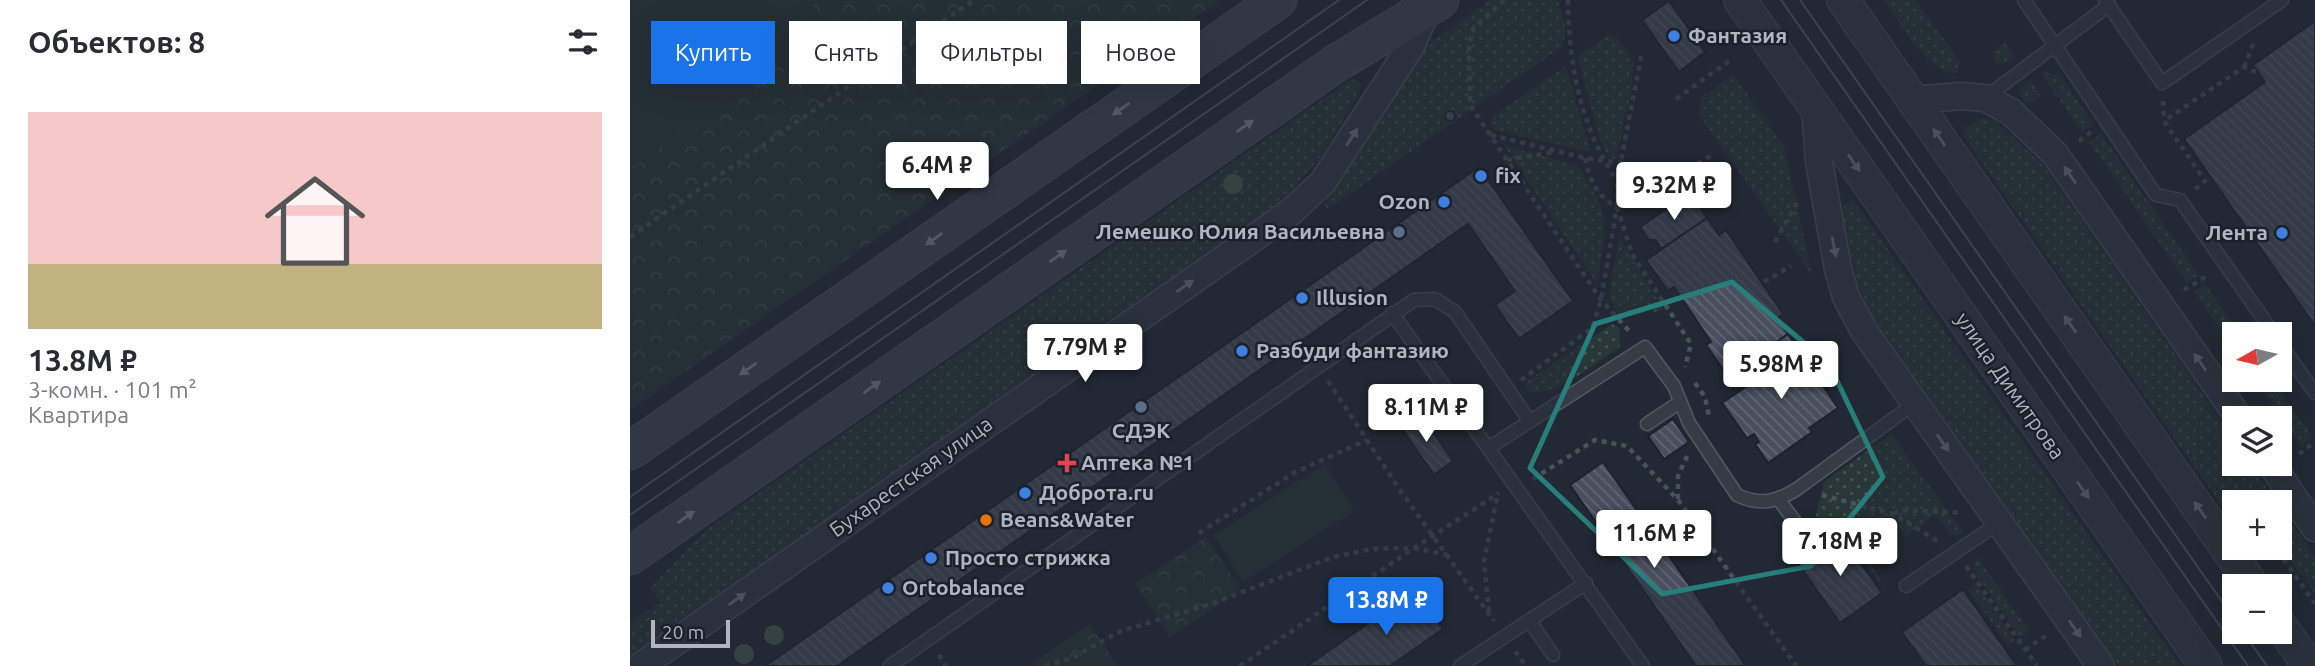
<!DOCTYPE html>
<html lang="ru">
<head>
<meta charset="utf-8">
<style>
  :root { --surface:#fff; --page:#f7f7f7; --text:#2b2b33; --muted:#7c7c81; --line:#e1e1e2; --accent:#1a73e8 }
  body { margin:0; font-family:Ubuntu,sans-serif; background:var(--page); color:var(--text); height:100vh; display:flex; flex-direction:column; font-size:26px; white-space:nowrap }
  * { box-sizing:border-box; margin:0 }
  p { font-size:23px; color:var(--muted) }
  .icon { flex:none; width:38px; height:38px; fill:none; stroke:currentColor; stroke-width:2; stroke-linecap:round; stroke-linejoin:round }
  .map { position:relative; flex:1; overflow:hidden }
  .panel { display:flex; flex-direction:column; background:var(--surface); width:630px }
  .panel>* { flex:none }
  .banner { position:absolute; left:21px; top:21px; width:665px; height:63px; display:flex; gap:14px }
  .needle { width:46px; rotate:262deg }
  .controls { position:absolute; left:1592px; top:322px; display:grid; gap:14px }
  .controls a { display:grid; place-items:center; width:70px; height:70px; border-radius:0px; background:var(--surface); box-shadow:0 7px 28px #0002; font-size:35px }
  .scale { position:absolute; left:21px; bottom:18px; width:79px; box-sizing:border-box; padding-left:7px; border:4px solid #b0b5c2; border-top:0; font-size:19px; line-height:24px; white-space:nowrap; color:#b0b5c2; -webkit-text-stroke:5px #1b202a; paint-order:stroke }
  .price { position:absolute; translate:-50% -60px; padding:0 16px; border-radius:7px; background:#fff; color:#222; font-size:23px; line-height:46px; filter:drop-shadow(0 2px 4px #0008) }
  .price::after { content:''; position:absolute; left:50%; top:42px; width:21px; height:16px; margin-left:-10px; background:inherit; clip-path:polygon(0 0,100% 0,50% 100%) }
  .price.current { background:var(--accent); color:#fff }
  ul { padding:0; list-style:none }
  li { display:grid; align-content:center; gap:14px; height:371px; padding:0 28px }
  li+li { border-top:2px solid var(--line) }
  li span { display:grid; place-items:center; height:217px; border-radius:0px; color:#555 }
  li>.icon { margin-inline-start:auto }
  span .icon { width:126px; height:126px; fill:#fffc; stroke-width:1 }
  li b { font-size:30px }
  h2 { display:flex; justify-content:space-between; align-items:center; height:84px; padding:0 28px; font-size:30px }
  .tag { padding:0 24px; border-radius:0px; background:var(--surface); box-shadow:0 7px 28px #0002; font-size:24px; line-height:63px }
  .tag.current { background:var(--accent); color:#fff }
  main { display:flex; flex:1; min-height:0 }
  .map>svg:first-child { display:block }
  .grass { fill:url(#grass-dots) }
  .forest { fill:url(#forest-crowns) }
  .pitch { fill:#283839 }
  .building { fill:url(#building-back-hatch); stroke:#1d222c; stroke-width:2 }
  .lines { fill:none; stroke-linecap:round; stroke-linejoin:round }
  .service-casing { stroke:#535863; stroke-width:15 }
  .minor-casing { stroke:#535863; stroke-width:29 }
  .tertiary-casing { stroke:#535863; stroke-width:34 }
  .secondary-casing { stroke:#535863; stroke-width:39 }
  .path { stroke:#465357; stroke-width:4.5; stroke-dasharray:5 5; stroke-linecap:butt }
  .service { stroke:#363b45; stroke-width:12 }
  .minor { stroke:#363b45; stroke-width:26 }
  .tertiary { stroke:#363b45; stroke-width:32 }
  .secondary { stroke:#444a58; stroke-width:37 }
  .tram { stroke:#5a606e; stroke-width:2 }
  .tree { fill:#4a6158 }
  .oneway { fill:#8a909d }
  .oneway2 { fill:#797e8a }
  .marked { fill:none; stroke:#277f7b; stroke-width:5; stroke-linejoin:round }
  .shop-dot { fill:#3f7fe0; stroke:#1b202a; stroke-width:2.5 }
  .service-dot { fill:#5c6f8a; stroke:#1b202a; stroke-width:2.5 }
  .health-dot { fill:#e0444e; stroke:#1b202a; stroke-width:2.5 }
  .food-dot { fill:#e8710a; stroke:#1b202a; stroke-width:2.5 }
  .labels { text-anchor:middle; stroke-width:5; stroke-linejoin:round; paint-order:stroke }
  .poi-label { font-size:21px; font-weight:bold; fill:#b0b5c2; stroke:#1b202a; text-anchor:start }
  .street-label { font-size:21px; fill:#b0b5c2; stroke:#1b202a }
</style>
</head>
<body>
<main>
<section class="panel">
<h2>Объектов: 8<svg class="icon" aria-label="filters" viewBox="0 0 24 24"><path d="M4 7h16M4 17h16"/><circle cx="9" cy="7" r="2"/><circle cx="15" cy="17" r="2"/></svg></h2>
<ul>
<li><span style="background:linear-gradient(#f6c9c9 70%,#c2b280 0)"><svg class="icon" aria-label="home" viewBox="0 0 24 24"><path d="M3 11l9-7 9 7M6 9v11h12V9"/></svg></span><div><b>13.8M ₽</b><p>3-комн. · 101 m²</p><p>Квартира</p></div></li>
</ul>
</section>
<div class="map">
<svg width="1685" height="666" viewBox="0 0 1685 666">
  <defs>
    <pattern id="grass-dots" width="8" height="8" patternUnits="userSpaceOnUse" patternTransform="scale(1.75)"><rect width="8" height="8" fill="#283839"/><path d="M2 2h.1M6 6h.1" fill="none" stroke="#455354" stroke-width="1.8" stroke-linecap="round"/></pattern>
    <pattern id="forest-crowns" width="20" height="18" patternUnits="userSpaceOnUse" patternTransform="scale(1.75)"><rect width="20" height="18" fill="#283839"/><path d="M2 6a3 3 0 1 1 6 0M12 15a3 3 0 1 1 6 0" fill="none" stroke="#455354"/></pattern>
    <pattern id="building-back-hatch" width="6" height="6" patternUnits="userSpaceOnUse" patternTransform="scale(1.75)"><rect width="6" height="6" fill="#494f5e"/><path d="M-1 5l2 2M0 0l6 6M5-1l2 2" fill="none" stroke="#616673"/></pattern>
  </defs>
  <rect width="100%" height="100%" fill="#222934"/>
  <path class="grass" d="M 860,0 L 928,0 C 933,19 941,32 929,49 L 698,209 L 693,205 L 792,49 Z
    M 1254,0 L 1286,0 L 1330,62 L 1327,73 C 1299,76 1268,20 1254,0 Z
    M 979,35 L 987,37 L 1004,61 L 1001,92 L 986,160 L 978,157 L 969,137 L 947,56 Z
    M 1374,42 L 1385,58 L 1368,65 L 1363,60 L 1363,52 Z
    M 936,66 L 961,152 L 865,130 L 860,122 L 863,116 Z
    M 1415,72 L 1431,77 L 1464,124 L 1452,132 L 1410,73 Z
    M 1103,74 L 1154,147 L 1182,275 L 1068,114 L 1072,97 Z
    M 722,79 L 731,84 L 729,94 L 690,158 L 655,199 L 142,559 L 140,558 L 117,576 L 112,577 L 113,579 L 0,658 L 0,623 L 30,602 L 20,588 L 77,529 Z
    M 1400,80 L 1411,96 L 1399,103 L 1393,101 L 1389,91 Z
    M 1351,119 L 1364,120 L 1414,166 L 1605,441 L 1605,464 L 1620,464 L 1647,502 L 1605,502 L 1605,516 L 1585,496 L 1334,137 L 1335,128 Z
    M 1471,134 L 1569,275 L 1557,283 L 1459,142 Z
    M 874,145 L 949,166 C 982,221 977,222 967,284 Z
    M 1222,201 L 1226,204 L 1550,666 L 1489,666 L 1242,316 L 1227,282 L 1212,215 L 1214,205 Z
    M 989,236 L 1033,309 L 1024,312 L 1017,304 L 991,320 L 979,297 Z
    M 1575,284 L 1610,334 L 1605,334 L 1605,351 L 1564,292 Z
    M 982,324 L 989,328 L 990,347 C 970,360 919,402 897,390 L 896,382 Z
    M 1625,380 L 1642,380 L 1683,438 L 1671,446 Z
    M 1261,434 L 1333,532 L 1326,536 L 1320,534 L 1305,515 L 1276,536 L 1264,520 L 1248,531 L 1259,548 L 1240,561 L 1257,592 L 1210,529 L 1200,536 L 1186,516 L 1194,482 Z
    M 1650,507 L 1685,556 L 1685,594 L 1650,547 Z
    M 1348,558 L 1399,631 L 1390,637 L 1347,575 L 1342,564 Z
    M 1346,584 L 1385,640 L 1378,645 L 1338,589 Z"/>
  <path class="forest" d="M 0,0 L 590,0 L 0,410 Z
    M 576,537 L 611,590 L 540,637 L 505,584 Z
    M 459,624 L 488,666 L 405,666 L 403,663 Z"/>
  <path class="pitch" d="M 0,0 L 179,0 L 201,31 L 0,168 Z
    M 695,464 L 724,511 L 613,582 L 584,535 Z"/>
  <path class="building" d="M 1039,1 L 1075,52 L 1049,72 L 1012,20 Z
    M 1685,21 L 1685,326 L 1554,139 L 1635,82 L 1623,65 Z
    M815 116a5 5 0 1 1 10 0a5 5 0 1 1-10 0Z
    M 849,167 L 943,301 L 889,339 L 865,305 L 885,291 L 838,224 L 207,666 L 135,666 Z
    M 1060,193 L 1077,218 L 1031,249 L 1026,240 L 1019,240 L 1010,227 Z
    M 1077,218 L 1089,235 L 1096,230 L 1153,314 L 1147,319 L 1158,334 L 1121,360 L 1118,356 L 1095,372 L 1076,345 L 1081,342 L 1044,287 L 1038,291 L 1016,260 Z
    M 1158,334 L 1208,408 L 1179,428 L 1182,432 L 1138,463 L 1125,444 L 1129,442 L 1124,434 L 1117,438 L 1092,403 L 1139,371 L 1128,355 Z
    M 789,412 L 823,461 L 804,475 L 770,426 Z
    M 1043,419 L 1059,442 L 1034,459 L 1018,436 Z
    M 973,462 L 1116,666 L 1066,666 L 1059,656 L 940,485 Z
    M 1210,534 L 1252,593 L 1210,623 L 1168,563 Z
    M 1333,589 L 1387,666 L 1296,666 L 1272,632 Z
    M 786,590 L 813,629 L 773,657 L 760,666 L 677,666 Z"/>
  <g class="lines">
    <defs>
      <path id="service" d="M 1394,0 L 1526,195 L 1550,200 L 1644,334
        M 1475,0 L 1532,83 L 1652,0
        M 1355,98 L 1479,5
        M 762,313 L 1013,666
        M 1650,344 L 1685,393
        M 1017,424 L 1050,402
        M 860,447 L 1015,347 L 1044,386 L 1059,423 L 1107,495 C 1130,506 1146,502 1167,489 L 1285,403
        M 1149,500 L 1184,547
        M 1276,586 L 1370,522
        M 899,620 L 923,655
        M 260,666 L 784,300 L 805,299 L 825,312 L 899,420
        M 830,666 L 956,583"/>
      <path id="minor" d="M 1283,100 L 1331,96 L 1355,98 L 1381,112 L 1425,154 L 1609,418
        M 1185,107 L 1189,162 L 1208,269 L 1216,297 L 1234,331 L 1471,666
        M 1641,464 L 1685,528
        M 11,666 L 661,212 L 693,182 L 781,46 L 797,10"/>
      <path id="tertiary" d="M 1110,0 L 1576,666
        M 1213,0 L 1623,586
        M 1650,625 L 1679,666"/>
      <path id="secondary" d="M 0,451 L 648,0
        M 0,556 L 705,64 L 810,0"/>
    </defs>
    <use href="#service" class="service-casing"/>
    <use href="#minor" class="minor-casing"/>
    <use href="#tertiary" class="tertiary-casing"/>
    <use href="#secondary" class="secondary-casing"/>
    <path class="path" d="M 874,0 L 843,29 L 839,46 L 840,105 L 971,300 L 1002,334
      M 938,0 C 939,65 950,126 987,181
      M 1614,67 L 1624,42
      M 1046,99 L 1102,59
      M 1533,101 L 1534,120
      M 861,135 L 955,158 L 1051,171
      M 1449,141 L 1461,132
      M 955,158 C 959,179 967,197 987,207
      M 877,160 L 924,152
      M 1565,189 L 1575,181 L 1534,121 L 1614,67 L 1629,73
      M 988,206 L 1083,155
      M 987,207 L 1002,254 L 1061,344 L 1055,367
      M 0,237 L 344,0
      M 1145,242 L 1169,199
      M 1134,282 L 1161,266
      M 1554,290 L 1580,274
      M 891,380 L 962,328 L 971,300 L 987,207 L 987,181 L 1012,52
      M 698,381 L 772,493 L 864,621
      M 1065,383 L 1075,397 L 1079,416
      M 1669,454 L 1685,442
      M 903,479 L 965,440 L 997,446 L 1048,500 L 1166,666
      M 1192,495 L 1263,514 L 1309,542
      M 1048,499 L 1048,476 L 1058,454
      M 1264,514 L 1270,510 L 1331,513
      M 569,533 L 664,473 L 737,440
      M 1648,551 L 1685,604
      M 1336,566 L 1407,666
      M 859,612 L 854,561 L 868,493
      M 1395,650 L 1418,634
      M 885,651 L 896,666
      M 309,655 L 316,666
      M 415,666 L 442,658 L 491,631 L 581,604 L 703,557 L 742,549 L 784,548 L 869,493
      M 610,666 L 784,548 L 817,555"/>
    <use href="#service" class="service"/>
    <use href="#minor" class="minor"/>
    <use href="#tertiary" class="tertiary"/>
    <use href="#secondary" class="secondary"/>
    <path class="tram" d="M 1151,0 L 1618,666
      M 1170,0 L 1605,620
      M 0,497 L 709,0
      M 0,515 L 737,0
      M 1613,632 L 1637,666"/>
  </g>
  <g class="tree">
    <circle cx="603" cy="184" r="10"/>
    <circle cx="144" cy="635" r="10"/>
    <circle cx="114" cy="654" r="10"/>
  </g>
  <defs><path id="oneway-solid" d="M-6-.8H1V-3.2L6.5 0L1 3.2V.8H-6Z" transform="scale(1.75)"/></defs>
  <g class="oneway">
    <use href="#oneway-solid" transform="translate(491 109) rotate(145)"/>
    <use href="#oneway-solid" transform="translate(615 126) rotate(-35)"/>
    <use href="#oneway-solid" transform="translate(304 239) rotate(145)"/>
    <use href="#oneway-solid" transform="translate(428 256) rotate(-35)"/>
    <use href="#oneway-solid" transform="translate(118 369) rotate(145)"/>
    <use href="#oneway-solid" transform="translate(242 387) rotate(-35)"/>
    <use href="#oneway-solid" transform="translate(56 517) rotate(-35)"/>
  </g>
  <g class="oneway2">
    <use href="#oneway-solid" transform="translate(722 137) rotate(-57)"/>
    <use href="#oneway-solid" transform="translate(1309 137) rotate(-125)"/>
    <use href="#oneway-solid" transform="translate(1224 163) rotate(55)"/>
    <use href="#oneway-solid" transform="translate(1440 175) rotate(-125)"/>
    <use href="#oneway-solid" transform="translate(1204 247) rotate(79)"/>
    <use href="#oneway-solid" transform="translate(555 286) rotate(-35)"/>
    <use href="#oneway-solid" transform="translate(1440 324) rotate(-125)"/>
    <use href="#oneway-solid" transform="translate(1570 362) rotate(-125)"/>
    <use href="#oneway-solid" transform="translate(1313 443) rotate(55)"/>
    <use href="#oneway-solid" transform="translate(1453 490) rotate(55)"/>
    <use href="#oneway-solid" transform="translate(1570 510) rotate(-125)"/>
    <use href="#oneway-solid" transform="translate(107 599) rotate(-35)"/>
    <use href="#oneway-solid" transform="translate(1445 629) rotate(55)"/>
  </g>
  <path d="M0 0H1685V666H0ZM 1102,282 L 1199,364 L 1253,477 L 1181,566 L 1032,594 L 900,468 L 965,324 Z" fill="#222934" fill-opacity=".55" fill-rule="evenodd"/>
  <path class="marked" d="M 1102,282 L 1199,364 L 1253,477 L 1181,566 L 1032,594 L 900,468 L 965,324 Z"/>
  <g class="shop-dot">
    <circle cx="1044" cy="36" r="7"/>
    <circle cx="851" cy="176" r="7"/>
    <circle cx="814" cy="202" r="7"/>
    <circle cx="1652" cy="233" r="7"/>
    <circle cx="672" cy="298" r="7"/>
    <circle cx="612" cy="351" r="7"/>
    <circle cx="395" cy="493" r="7"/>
    <circle cx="301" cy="558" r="7"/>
    <circle cx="258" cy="588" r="7"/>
  </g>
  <g class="service-dot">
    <circle cx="769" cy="232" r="7"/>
    <circle cx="511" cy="407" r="7"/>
  </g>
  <path class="health-dot" d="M433.5 452.5h7v7h7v7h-7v7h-7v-7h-7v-7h7z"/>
  <circle class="food-dot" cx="356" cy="520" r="7"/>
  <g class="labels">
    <g class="poi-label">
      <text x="1058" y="43">Фантазия</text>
      <text x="865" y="183">fix</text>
      <text x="800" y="209" text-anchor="end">Ozon</text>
      <text x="755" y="239" text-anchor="end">Лемешко Юлия Васильевна</text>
      <text x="1638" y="240" text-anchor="end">Лента</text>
      <text x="686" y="305">Illusion</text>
      <text x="626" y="358">Разбуди фантазию</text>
      <text x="511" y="438" text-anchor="middle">СДЭК</text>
      <text x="451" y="470">Аптека №1</text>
      <text x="409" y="500">Доброта.ru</text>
      <text x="370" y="527">Beans&amp;Water</text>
      <text x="315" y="565">Просто стрижка</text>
      <text x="272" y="595">Ortobalance</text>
    </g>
    <g class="street-label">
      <text transform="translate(1380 386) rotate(55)" y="7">улица Димитрова</text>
      <text transform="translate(281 477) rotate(-35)" y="7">Бухарестская улица</text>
    </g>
  </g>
</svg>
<div class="controls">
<a><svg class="needle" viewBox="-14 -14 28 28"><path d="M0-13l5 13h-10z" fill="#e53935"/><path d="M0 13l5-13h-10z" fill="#7c7c81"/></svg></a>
<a><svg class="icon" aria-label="layers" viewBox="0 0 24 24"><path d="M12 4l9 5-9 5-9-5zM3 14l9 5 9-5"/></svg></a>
<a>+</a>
<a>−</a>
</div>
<div class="scale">20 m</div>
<b class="price" style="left:307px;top:202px">6.4M ₽</b>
<b class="price" style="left:1044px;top:222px">9.32M ₽</b>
<b class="price" style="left:455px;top:384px">7.79M ₽</b>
<b class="price" style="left:1151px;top:401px">5.98M ₽</b>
<b class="price" style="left:796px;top:444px">8.11M ₽</b>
<b class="price" style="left:1024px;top:570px">11.6M ₽</b>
<b class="price" style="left:1210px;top:578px">7.18M ₽</b>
<b class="price current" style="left:756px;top:637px">13.8M ₽</b>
<div class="banner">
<a class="tag current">Купить</a>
<a class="tag">Снять</a>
<a class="tag">Фильтры</a>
<a class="tag">Новое</a>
</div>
</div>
</main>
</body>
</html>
